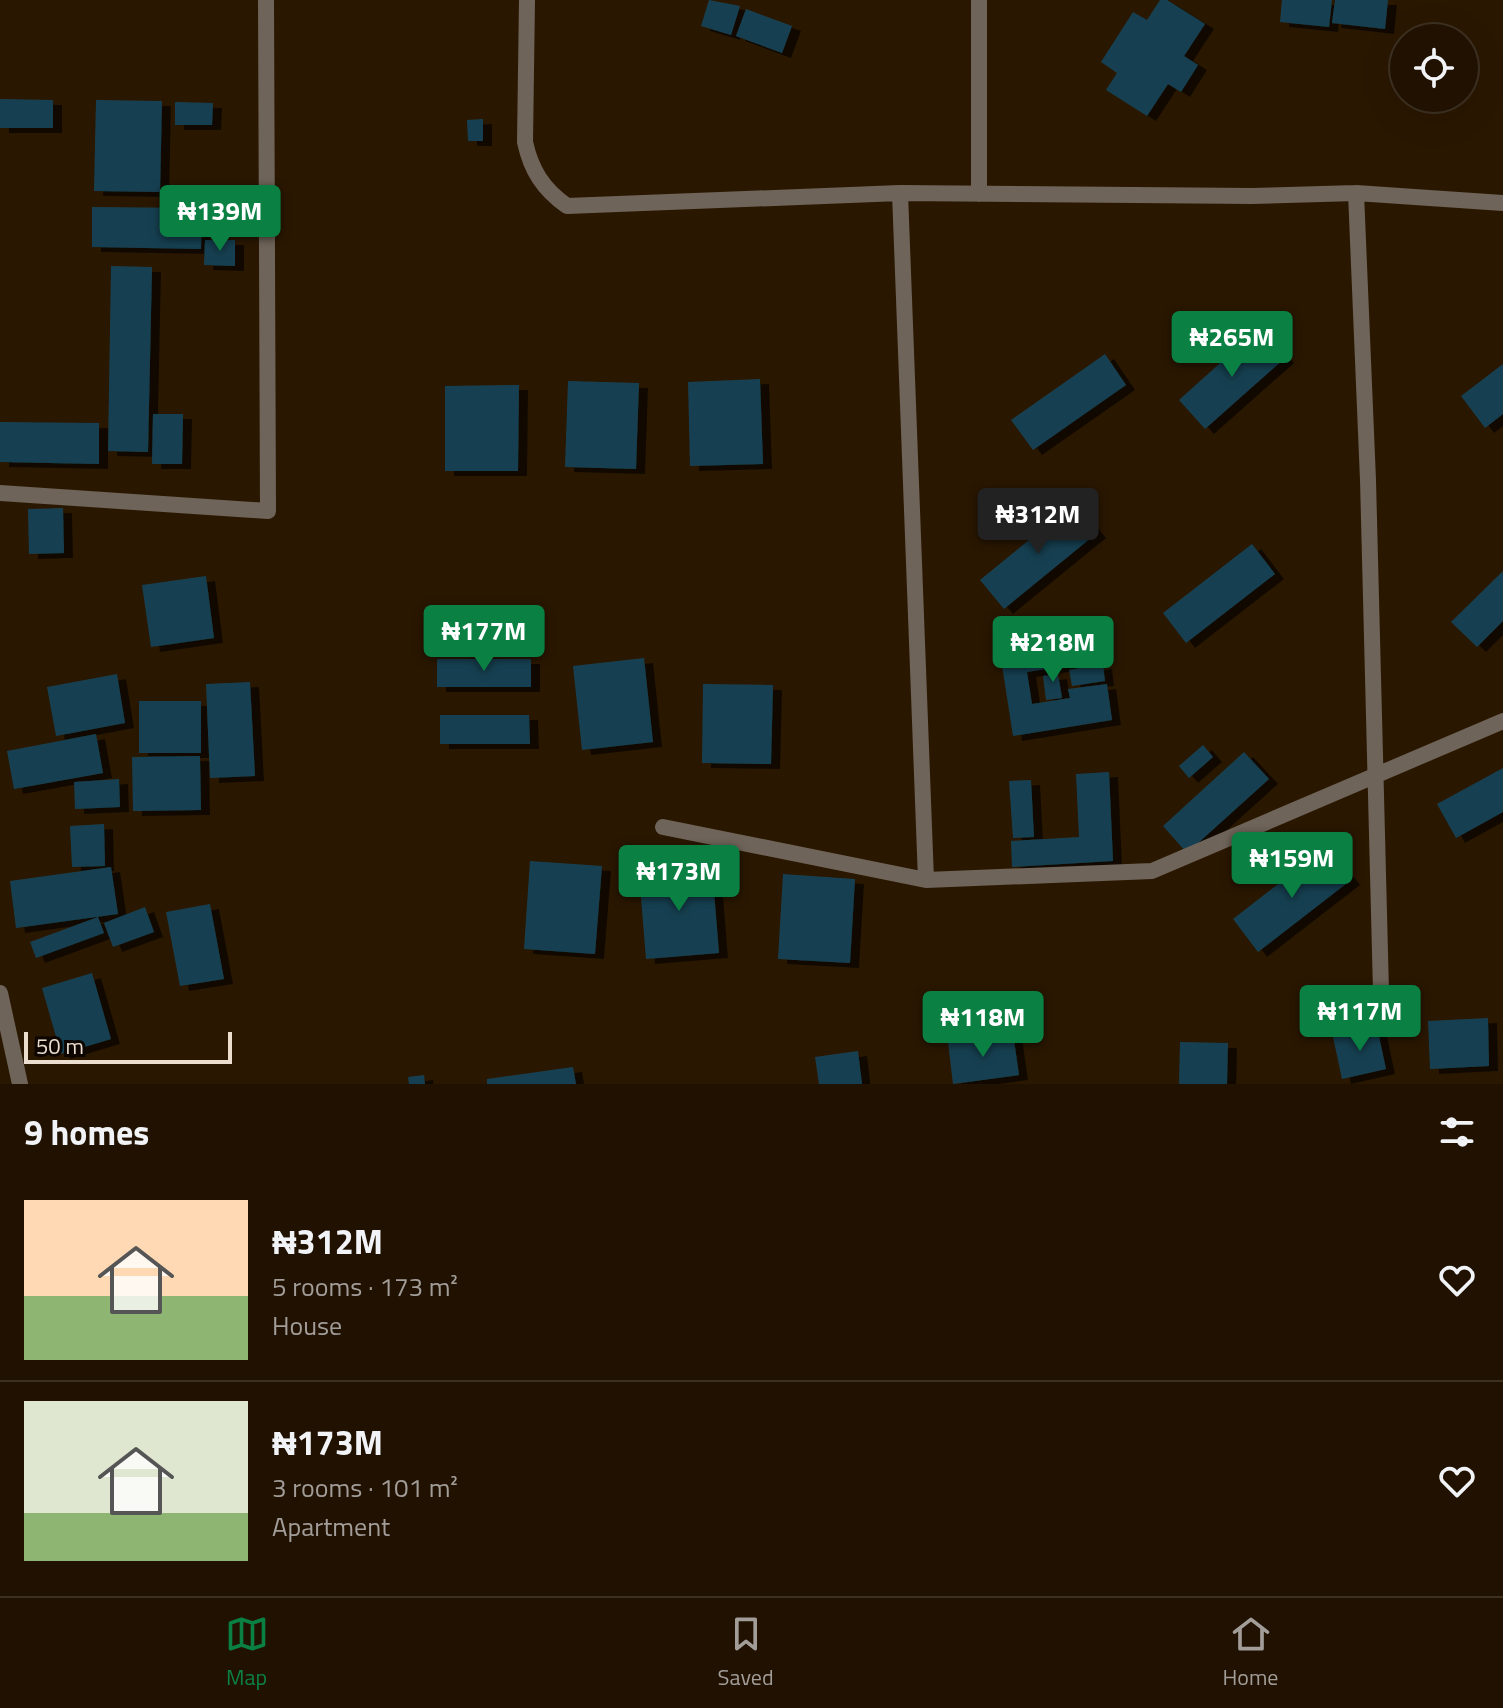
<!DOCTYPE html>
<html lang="en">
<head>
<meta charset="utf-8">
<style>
  :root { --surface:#201100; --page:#281a0a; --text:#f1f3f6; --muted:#a29d99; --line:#3d3122; --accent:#0b8043 }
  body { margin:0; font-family:"Titillium Web",sans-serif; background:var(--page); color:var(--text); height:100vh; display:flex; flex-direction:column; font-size:30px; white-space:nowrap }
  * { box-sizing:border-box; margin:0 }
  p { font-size:26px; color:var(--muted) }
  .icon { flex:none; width:44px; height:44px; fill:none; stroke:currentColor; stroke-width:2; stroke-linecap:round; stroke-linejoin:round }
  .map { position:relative; height:1084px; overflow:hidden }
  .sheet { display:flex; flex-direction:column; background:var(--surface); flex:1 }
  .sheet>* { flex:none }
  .controls { position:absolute; left:1390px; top:24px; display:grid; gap:16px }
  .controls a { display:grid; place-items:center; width:88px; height:88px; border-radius:50%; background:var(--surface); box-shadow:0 8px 32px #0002,0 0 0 2px var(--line); font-size:40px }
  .scale { position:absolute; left:24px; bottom:20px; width:208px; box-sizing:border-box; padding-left:8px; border:4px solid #ebdecf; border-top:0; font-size:22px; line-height:28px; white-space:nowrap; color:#ebdecf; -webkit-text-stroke:6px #0c0500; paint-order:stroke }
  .price { position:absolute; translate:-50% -68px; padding:0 18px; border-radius:8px; background:var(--accent); color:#fff; font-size:26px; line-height:52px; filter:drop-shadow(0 2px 4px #0008) }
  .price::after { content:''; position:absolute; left:50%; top:48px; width:24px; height:18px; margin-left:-12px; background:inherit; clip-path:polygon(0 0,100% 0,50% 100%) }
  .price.on { background:#222; color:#fff }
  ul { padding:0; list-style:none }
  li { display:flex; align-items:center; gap:24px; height:200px; padding:0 24px }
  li+li { border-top:2px solid var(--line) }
  li span { display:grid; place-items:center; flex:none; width:224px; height:160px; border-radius:0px; color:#555 }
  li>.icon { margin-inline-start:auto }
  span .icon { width:96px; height:96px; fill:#fffc; stroke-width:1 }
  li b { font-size:34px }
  h2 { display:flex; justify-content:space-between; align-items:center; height:96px; padding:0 24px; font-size:34px }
  .dock { display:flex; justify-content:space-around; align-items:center; height:112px; border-top:2px solid var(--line); background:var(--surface); font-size:22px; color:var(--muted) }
  .dock a { display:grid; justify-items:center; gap:4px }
  .dock .on { color:var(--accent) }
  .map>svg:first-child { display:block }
  .building { fill:#184151; filter:url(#shadow) }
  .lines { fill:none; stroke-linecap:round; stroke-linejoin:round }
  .minor { stroke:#6f6459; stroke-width:16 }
</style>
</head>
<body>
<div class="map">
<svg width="1503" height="1084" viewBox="0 0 1503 1084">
  <defs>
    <filter id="shadow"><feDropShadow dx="9" dy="5" stdDeviation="0" flood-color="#0009"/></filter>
  </defs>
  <rect width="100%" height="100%" fill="#2a1700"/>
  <path class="building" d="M 709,0 L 740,6 L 731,35 L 701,26 Z
    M 1160,0 L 1167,0 L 1205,24 L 1184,56 L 1198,65 L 1181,92 L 1168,84 L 1147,116 L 1106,90 L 1117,73 L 1101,62 L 1133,12 L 1147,20 Z
    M 1282,0 L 1332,0 L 1329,27 L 1280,22 Z
    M 1335,0 L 1388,0 L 1385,29 L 1332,23 Z
    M 746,9 L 792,26 L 782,53 L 736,36 Z
    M 0,99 L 53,100 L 53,128 L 0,128 Z
    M 96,100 L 162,101 L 160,192 L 94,191 Z
    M 175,102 L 213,103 L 212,125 L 175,125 Z
    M 483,119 L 483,141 L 468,141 L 467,120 Z
    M 92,207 L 202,208 L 201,249 L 92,247 Z
    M 205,240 L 235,240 L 235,266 L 204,265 Z
    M 111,266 L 152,267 L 148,452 L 108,451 Z
    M 1258,329 L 1285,358 L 1205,429 L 1179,400 Z
    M 1105,354 L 1126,385 L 1033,450 L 1011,420 Z
    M 1503,364 L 1503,414 L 1485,428 L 1461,396 Z
    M 760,379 L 763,464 L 690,466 L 688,382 Z
    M 568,381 L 639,383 L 636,469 L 565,467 Z
    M 519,385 L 518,471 L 445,471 L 445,386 Z
    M 153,414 L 183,414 L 182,464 L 152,464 Z
    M 0,422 L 99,423 L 99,464 L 0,462 Z
    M 1073,504 L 1097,533 L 1004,609 L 980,580 Z
    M 63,508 L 64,553 L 29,554 L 28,509 Z
    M 1252,544 L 1275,574 L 1186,643 L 1163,613 Z
    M 1503,571 L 1503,621 L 1477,647 L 1451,622 Z
    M 206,576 L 214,638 L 151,647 L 142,585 Z
    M 1098,631 L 1102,660 L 1027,672 L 1032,704 L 1070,698 L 1068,689 L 1107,684 L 1112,720 L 1013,736 L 999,646 Z
    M 644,658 L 653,742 L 582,750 L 573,666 Z
    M 437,659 L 531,659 L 531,687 L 437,687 Z
    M 1103,664 L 1105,681 L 1072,686 L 1069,670 Z
    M 117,674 L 125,723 L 56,736 L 47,687 Z
    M 1058,674 L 1062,698 L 1046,700 L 1043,676 Z
    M 250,682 L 255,776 L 210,778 L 206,684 Z
    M 703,684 L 773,685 L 771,764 L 702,763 Z
    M 139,701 L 201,701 L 201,753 L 139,753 Z
    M 440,715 L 529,715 L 530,744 L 440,744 Z
    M 96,734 L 103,773 L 14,789 L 7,751 Z
    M 1203,745 L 1213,757 L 1189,778 L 1179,766 Z
    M 1244,752 L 1269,779 L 1187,853 L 1163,826 Z
    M 200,756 L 201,810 L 133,811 L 132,757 Z
    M 1503,768 L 1503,812 L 1456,838 L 1437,804 Z
    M 1109,772 L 1113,861 L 1012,867 L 1011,841 L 1079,837 L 1076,774 Z
    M 119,779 L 120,807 L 75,809 L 74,782 Z
    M 1031,780 L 1034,837 L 1013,838 L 1009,781 Z
    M 104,824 L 105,866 L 72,867 L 70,826 Z
    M 1326,847 L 1351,880 L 1258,952 L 1233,919 Z
    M 530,861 L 602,866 L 595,954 L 524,949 Z
    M 111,867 L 118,914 L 16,928 L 10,881 Z
    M 712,867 L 719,953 L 646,959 L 639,873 Z
    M 783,874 L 855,879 L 850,963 L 778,959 Z
    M 210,904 L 224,979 L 180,986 L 166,912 Z
    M 145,907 L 154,932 L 113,947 L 104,923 Z
    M 98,917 L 104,933 L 36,958 L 30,942 Z
    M 92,973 L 111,1039 L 61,1054 L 42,988 Z
    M 1488,1018 L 1489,1066 L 1430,1069 L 1428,1021 Z
    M 1377,1027 L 1386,1069 L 1342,1079 L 1333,1037 Z
    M 1013,1033 L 1019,1075 L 953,1084 L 948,1042 Z
    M 1180,1042 L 1228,1043 L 1227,1084 L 1179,1084 Z
    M 858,1051 L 862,1084 L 819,1084 L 815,1057 Z
    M 573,1067 L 576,1084 L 487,1084 L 487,1079 Z
    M 424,1075 L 425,1084 L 409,1084 L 408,1077 Z"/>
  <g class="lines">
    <path class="minor" d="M 527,0 L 525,142 C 531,170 543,189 567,206 L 900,193 L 1252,196 L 1356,193 L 1503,203
      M 900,193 L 926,880
      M 1356,193 L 1368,480 L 1381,992
      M 979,194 L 979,0
      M 0,493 L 268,511 L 266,0
      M 663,827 L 926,880 L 1152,871 L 1503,721
      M 0,993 L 20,1084"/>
  </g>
</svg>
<div class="controls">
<a><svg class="icon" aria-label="locate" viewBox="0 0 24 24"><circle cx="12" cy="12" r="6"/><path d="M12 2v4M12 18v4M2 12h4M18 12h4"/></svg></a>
</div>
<div class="scale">50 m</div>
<b class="price" style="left:220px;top:253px">₦139M</b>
<b class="price" style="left:1232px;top:379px">₦265M</b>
<b class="price on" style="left:1038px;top:556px">₦312M</b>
<b class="price" style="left:484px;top:673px">₦177M</b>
<b class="price" style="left:1053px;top:684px">₦218M</b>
<b class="price" style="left:1292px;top:900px">₦159M</b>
<b class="price" style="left:679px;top:913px">₦173M</b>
<b class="price" style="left:1360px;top:1053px">₦117M</b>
<b class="price" style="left:983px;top:1059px">₦118M</b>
</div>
<section class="sheet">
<h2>9 homes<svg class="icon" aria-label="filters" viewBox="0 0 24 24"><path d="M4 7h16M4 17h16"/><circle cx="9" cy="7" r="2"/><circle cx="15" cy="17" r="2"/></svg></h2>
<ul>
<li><span style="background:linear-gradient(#ffd9b3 60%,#8fb573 0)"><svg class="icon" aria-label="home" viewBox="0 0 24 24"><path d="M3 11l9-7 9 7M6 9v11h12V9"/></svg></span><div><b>₦312M</b><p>5 rooms · 173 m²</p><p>House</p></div><svg class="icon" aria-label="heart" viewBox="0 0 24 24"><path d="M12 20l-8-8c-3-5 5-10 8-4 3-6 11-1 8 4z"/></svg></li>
<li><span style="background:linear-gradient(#dfe7d0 70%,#8fb573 0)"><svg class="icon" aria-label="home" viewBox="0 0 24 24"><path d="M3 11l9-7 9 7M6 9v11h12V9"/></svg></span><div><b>₦173M</b><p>3 rooms · 101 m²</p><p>Apartment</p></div><svg class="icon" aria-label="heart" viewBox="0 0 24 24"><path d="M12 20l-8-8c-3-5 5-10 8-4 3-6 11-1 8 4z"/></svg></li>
</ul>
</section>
<nav class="dock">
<a class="on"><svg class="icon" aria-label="map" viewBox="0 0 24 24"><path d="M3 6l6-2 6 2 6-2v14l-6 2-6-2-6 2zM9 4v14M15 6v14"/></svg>Map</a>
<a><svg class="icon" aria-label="saved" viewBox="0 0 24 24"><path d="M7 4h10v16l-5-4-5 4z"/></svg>Saved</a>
<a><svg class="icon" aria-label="home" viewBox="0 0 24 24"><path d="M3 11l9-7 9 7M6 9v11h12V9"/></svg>Home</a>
</nav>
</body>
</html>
